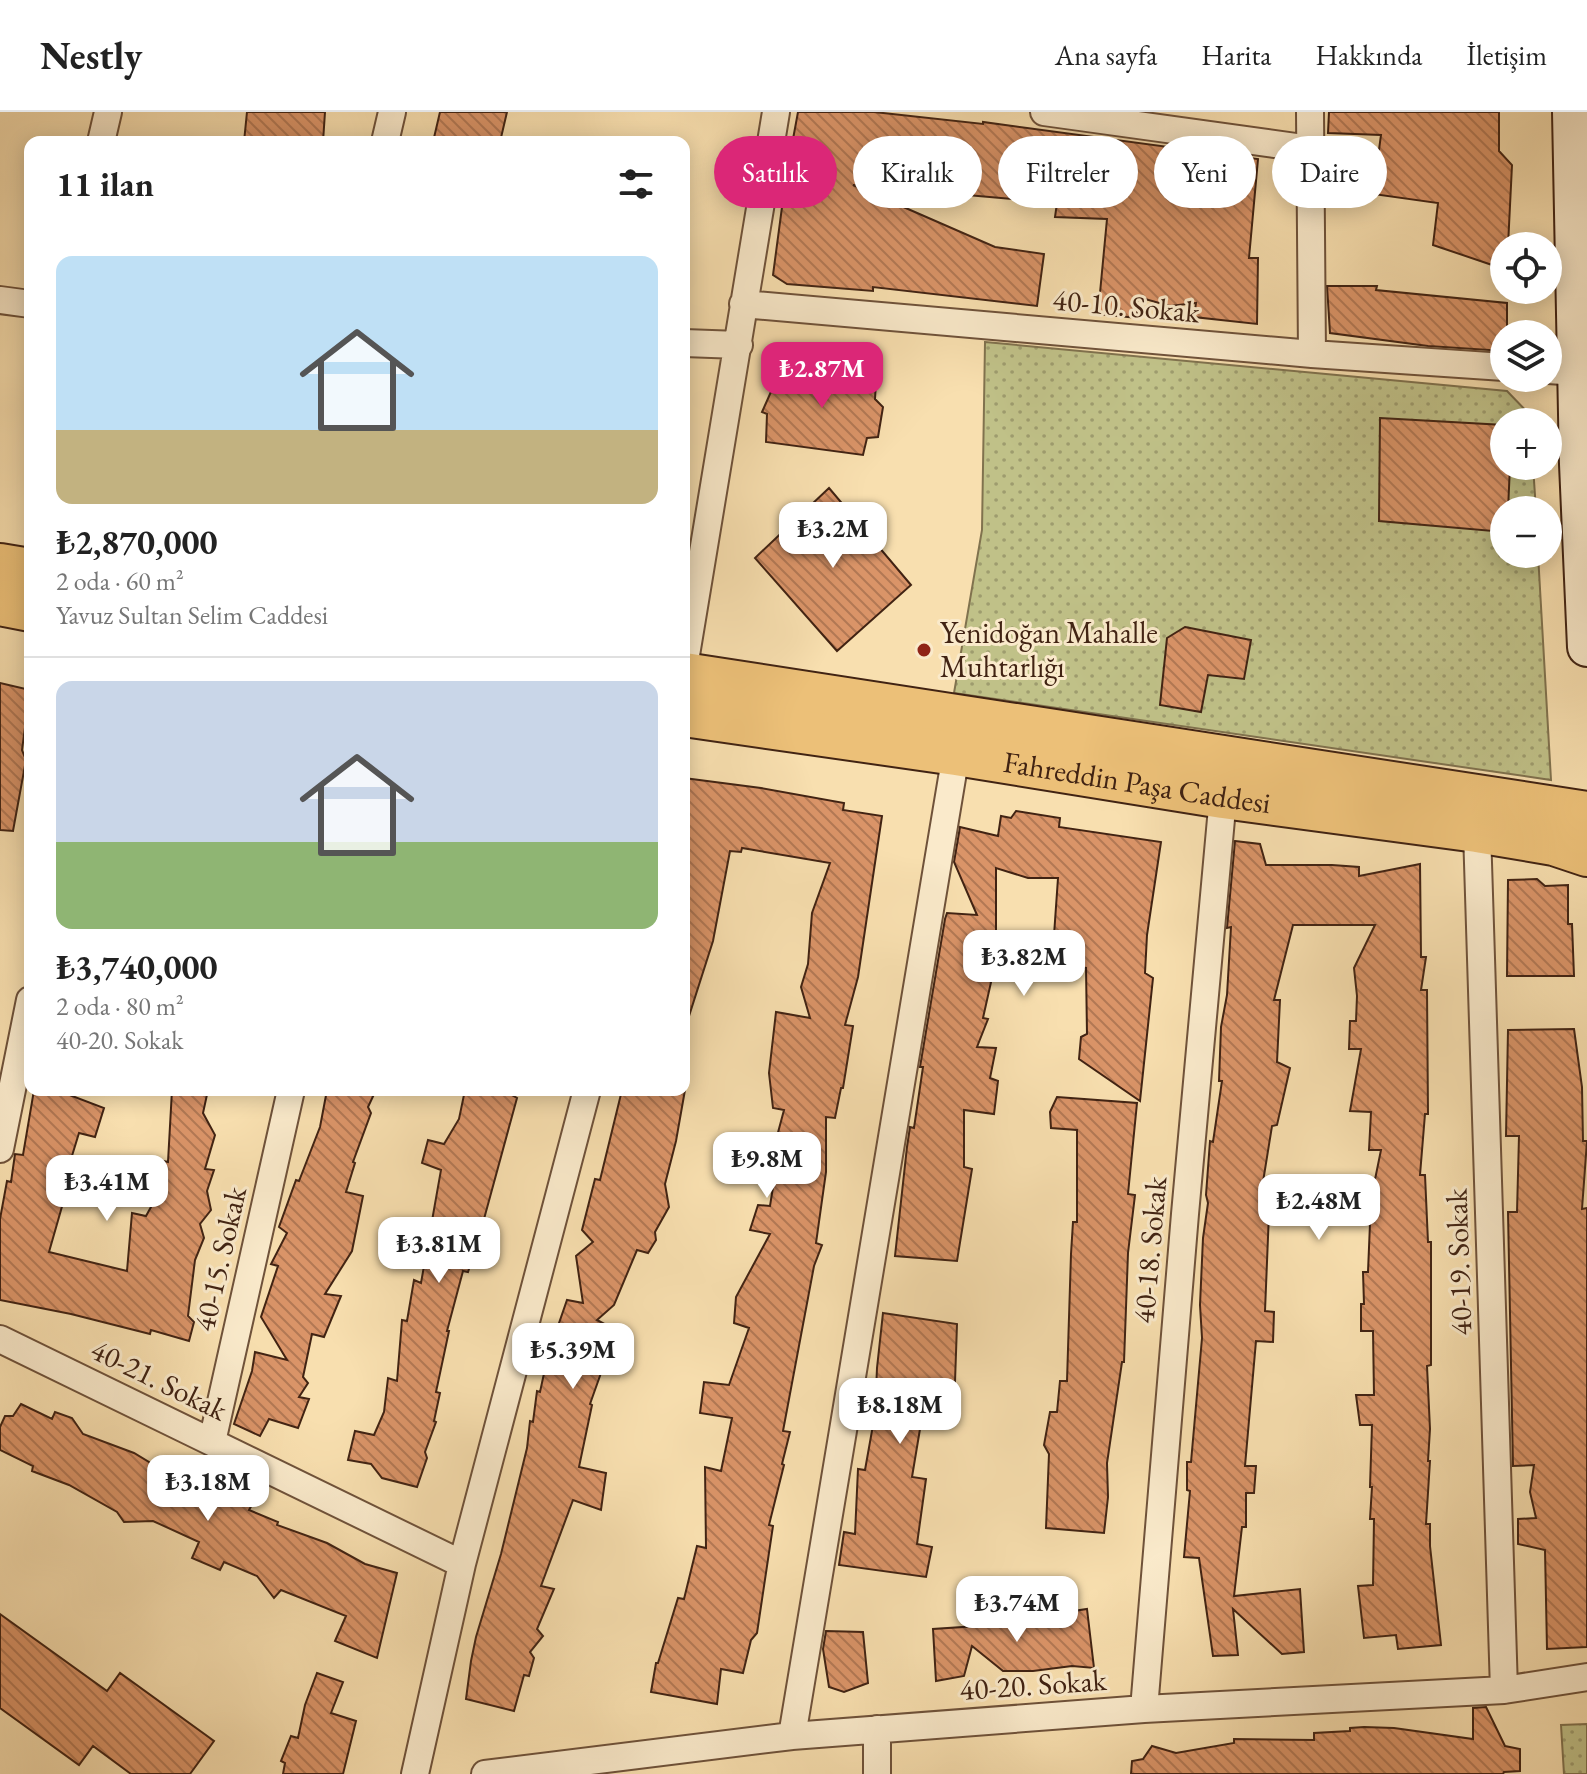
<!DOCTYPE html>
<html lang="tr">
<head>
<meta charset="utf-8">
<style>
  :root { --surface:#fff; --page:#f6f6f6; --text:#222; --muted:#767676; --line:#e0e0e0; --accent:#db2777 }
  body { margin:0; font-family:"EB Garamond",serif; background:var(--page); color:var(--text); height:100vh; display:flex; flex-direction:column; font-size:30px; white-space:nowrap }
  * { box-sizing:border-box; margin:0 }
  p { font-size:26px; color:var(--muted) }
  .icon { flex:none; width:44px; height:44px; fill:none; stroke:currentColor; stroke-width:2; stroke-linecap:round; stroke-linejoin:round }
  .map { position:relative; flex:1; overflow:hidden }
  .sheet { position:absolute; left:24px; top:24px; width:666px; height:960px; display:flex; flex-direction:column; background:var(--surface); border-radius:16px; box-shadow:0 4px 20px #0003 }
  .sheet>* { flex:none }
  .top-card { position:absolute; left:714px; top:24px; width:752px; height:72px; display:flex; gap:16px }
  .fabs { position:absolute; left:1490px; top:120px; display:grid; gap:16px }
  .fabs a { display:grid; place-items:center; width:72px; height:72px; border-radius:50%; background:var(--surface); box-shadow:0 4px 20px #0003; font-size:40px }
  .price { position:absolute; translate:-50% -68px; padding:0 18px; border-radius:16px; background:#fff; color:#222; font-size:26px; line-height:52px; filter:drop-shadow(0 2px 4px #0008) }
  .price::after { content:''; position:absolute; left:50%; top:48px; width:24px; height:18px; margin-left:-12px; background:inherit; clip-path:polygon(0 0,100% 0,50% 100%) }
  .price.current { background:var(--accent); color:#fff }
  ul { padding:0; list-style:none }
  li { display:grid; align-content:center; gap:16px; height:424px; padding:0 32px }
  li+li { border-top:2px solid var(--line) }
  li span { display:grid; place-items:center; height:248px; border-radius:16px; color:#555 }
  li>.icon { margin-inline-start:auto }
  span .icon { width:144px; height:144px; fill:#fffc; stroke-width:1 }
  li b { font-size:34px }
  h2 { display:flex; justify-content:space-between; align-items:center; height:96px; padding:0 32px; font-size:34px }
  .pill { padding:0 28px; border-radius:36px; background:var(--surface); box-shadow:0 4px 20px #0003; font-size:28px; line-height:72px }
  .pill.current { background:var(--accent); color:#fff }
  header { display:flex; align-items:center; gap:48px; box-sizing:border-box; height:112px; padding:0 40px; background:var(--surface); border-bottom:2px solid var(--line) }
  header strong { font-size:38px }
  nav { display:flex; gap:44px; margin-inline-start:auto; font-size:28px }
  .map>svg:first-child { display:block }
  .park { fill:url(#park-dots); stroke:#80724e; stroke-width:2 }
  .building { fill:url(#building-back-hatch); stroke:#412313; stroke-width:2 }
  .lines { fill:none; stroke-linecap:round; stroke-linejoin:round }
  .minor-casing { stroke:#6f523a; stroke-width:30 }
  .secondary-casing { stroke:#412313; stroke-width:42 }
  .primary-casing { stroke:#412313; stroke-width:46 }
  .minor { stroke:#faeacb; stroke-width:26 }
  .secondary { stroke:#faeacb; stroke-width:38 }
  .primary { stroke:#ecc078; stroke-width:42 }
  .poi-dot { fill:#8f2418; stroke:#faeacb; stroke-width:3 }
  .labels { text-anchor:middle; stroke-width:6; stroke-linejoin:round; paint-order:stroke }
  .street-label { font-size:30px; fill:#412313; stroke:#faeacb }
  .poi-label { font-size:30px; fill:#412313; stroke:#faeacb; text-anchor:start }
</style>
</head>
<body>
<header>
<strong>Nestly</strong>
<nav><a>Ana sayfa</a><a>Harita</a><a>Hakkında</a><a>İletişim</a></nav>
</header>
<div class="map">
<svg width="1587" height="1662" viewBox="0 0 1587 1662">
  <defs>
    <pattern id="park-dots" width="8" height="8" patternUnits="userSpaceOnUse" patternTransform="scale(2)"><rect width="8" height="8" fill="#c0c188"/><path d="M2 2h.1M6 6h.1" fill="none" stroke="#9e9c6e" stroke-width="1.8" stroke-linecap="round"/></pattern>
    <pattern id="building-back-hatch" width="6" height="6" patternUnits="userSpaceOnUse" patternTransform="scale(2)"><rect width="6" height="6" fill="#da9468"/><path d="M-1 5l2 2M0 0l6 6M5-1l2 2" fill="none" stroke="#b27854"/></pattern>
  </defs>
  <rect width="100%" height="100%" fill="#f8dfaf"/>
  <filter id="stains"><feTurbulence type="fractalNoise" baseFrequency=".0025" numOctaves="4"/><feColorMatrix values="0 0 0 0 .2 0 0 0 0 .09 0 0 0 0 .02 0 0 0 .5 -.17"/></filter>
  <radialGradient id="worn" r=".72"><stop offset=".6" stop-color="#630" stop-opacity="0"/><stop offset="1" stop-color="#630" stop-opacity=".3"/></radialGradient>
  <path class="park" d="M 985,230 L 1507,279 L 1531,304 L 1531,310 L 1504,310 L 1504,354 L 1533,354 L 1536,398 L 1504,398 L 1504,442 L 1538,442 L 1551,668 L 954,581 L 982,418 Z
    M 1587,1612 L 1587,1662 L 1564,1662 L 1561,1613 Z"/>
  <path class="building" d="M 247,0 L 325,0 L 323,30 L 244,30 Z
    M 440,0 L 507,0 L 500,30 L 433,30 Z
    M 798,0 L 874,0 L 983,12 L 983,10 L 1258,47 L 1249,146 L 1258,146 L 1257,212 L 1194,205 L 1196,191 L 1170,194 L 1138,185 L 1137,206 L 1098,202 L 1107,107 L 1055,105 L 1057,91 L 853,73 L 995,135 L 1044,142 L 1037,194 L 873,175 L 873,179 L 787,172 L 773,163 L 786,65 Z
    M 1329,0 L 1499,0 L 1499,39 L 1512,53 L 1508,134 L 1504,134 L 1504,157 L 1433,133 L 1438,91 L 1373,82 L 1381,23 L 1328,21 Z
    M 1327,174 L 1377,174 L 1376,178 L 1507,191 L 1507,222 L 1504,222 L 1504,239 L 1428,234 L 1330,221 Z
    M 782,255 L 818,255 L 876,270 L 875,287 L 883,295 L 878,325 L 867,326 L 863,343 L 766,330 L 767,302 L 762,300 Z
    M 1380,306 L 1504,313 L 1504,354 L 1510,354 L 1508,398 L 1504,398 L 1504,420 L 1379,409 Z
    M 829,376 L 911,473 L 837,539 L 755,446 Z
    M 1185,515 L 1251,528 L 1244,567 L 1208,563 L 1201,600 L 1160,593 L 1167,526 Z
    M 0,571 L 30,578 L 22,638 L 26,648 L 13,719 L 0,718 Z
    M 684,666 L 761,676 L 844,691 L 843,698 L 882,704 L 858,865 L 845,913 L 853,914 L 843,976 L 841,976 L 835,1006 L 826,1005 L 826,1060 L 816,1131 L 822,1133 L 814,1154 L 783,1319 L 790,1320 L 782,1352 L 784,1353 L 769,1413 L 773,1414 L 757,1521 L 751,1528 L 743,1561 L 721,1557 L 717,1592 L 651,1580 L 656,1551 L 658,1551 L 678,1486 L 684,1487 L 697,1434 L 706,1436 L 705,1355 L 721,1359 L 732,1306 L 700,1301 L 704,1270 L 729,1273 L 749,1216 L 734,1211 L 736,1185 L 770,1122 L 750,1118 L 758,1093 L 770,1094 L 778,1044 L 772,1043 L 784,998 L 773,996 L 769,961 L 776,900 L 810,906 L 801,875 L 808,852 L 812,801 L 830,751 L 742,736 L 741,740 L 730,739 L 713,829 L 689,904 L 684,903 Z
    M 1016,699 L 1060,706 L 1059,715 L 1161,730 L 1147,823 L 1145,861 L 1153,866 L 1140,989 L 1079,947 L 1081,925 L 1087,922 L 1086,856 L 1052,852 L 1058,766 L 1028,766 L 996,756 L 996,848 L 983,906 L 988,907 L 977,935 L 996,936 L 990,966 L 998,969 L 994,1002 L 964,998 L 964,1055 L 972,1057 L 957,1149 L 895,1144 L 907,1035 L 910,1015 L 914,1016 L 923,955 L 920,955 L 945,807 L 947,801 L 977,803 L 954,750 L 960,715 L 998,724 L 1001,704 L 1011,706 Z
    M 1235,729 L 1260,732 L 1266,753 L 1332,753 L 1359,755 L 1359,764 L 1420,752 L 1421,845 L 1426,845 L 1421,878 L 1427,878 L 1428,1002 L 1425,1002 L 1420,1063 L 1425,1063 L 1428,1130 L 1431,1130 L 1431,1253 L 1427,1254 L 1430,1317 L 1428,1349 L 1430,1349 L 1426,1412 L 1430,1412 L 1430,1434 L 1441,1533 L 1398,1537 L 1396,1523 L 1364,1526 L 1358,1474 L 1373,1473 L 1374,1407 L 1370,1407 L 1372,1375 L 1370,1375 L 1372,1313 L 1360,1313 L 1356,1283 L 1374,1283 L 1373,1219 L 1361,1219 L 1361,1192 L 1364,1192 L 1363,1160 L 1368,1160 L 1371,1087 L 1381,1038 L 1369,1038 L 1371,1000 L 1350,999 L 1361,937 L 1349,937 L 1350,909 L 1356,909 L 1357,884 L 1354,856 L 1375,813 L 1293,813 L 1274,888 L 1280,888 L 1277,950 L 1290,956 L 1277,1013 L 1272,1014 L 1262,1076 L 1270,1076 L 1265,1199 L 1274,1200 L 1273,1230 L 1256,1229 L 1245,1354 L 1256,1354 L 1254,1381 L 1246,1381 L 1246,1415 L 1242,1415 L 1234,1484 L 1300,1477 L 1304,1540 L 1282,1542 L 1233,1497 L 1238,1543 L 1213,1544 L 1199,1446 L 1184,1445 L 1190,1379 L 1187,1378 L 1187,1350 L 1191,1350 L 1202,1226 L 1200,1193 L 1203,1126 L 1208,1091 L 1206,1083 L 1210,1029 L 1213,1030 L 1222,969 L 1219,969 L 1221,915 L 1227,883 L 1231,815 L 1227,816 Z
    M 1537,767 L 1545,774 L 1568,773 L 1568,812 L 1572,812 L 1574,864 L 1507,864 L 1508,768 Z
    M 1574,917 L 1582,975 L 1583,1029 L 1587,1029 L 1582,1097 L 1587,1096 L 1587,1535 L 1547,1537 L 1545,1438 L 1518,1432 L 1518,1407 L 1536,1406 L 1530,1380 L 1534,1353 L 1513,1354 L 1508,1100 L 1517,1100 L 1519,1024 L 1506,1024 L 1508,918 Z
    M 34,978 L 67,982 L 104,996 L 95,1025 L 79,1021 L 60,1083 L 65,1084 L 49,1140 L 127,1159 L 132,1101 L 146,1104 L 162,1075 L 159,1048 L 168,1050 L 172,978 L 208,978 L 203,1001 L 215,1023 L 205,1057 L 214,1058 L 207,1079 L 211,1098 L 200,1112 L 204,1126 L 195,1148 L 188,1204 L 194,1210 L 189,1229 L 151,1218 L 150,1222 L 71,1202 L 0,1188 L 0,1107 L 7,1069 L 11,1070 L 15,1042 L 23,1043 Z
    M 327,978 L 376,978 L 368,995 L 371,1001 L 353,1050 L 355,1051 L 346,1080 L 363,1084 L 352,1139 L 325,1182 L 341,1184 L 324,1225 L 312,1222 L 303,1265 L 308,1271 L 299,1285 L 309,1287 L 298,1316 L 269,1307 L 260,1324 L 234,1312 L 252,1259 L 255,1240 L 287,1248 L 261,1205 L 278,1154 L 271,1152 L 287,1121 L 279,1115 L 296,1068 L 299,1069 L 320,1015 Z
    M 465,978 L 503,978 L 517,986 L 478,1129 L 468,1160 L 463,1159 L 447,1219 L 449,1219 L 436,1280 L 440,1281 L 434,1309 L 436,1310 L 425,1340 L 427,1346 L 417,1375 L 382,1366 L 371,1352 L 348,1348 L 355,1319 L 374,1323 L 384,1300 L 388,1266 L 397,1269 L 402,1208 L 407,1209 L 414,1168 L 421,1171 L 441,1058 L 422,1051 L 428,1028 L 444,1032 L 459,1007 Z
    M 622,978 L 685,978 L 676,1029 L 665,1072 L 669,1095 L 655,1120 L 656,1128 L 648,1141 L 637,1138 L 614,1193 L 597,1208 L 610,1215 L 602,1231 L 606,1232 L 597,1260 L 601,1261 L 590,1292 L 592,1293 L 579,1355 L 606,1361 L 601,1398 L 573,1388 L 541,1474 L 554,1477 L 537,1517 L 543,1524 L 530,1540 L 534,1546 L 529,1564 L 524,1563 L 514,1599 L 466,1587 L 471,1549 L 476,1525 L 501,1442 L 527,1336 L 530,1309 L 533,1310 L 537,1279 L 540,1280 L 548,1243 L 567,1188 L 583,1191 L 576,1144 L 593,1130 L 582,1118 L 595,1067 L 600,1068 Z
    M 1057,985 L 1137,991 L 1128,1082 L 1135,1083 L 1128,1141 L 1124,1250 L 1122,1250 L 1107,1351 L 1108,1385 L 1104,1421 L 1046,1416 L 1049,1342 L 1044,1333 L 1050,1300 L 1057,1300 L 1060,1269 L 1067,1269 L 1071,1142 L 1073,1110 L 1077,1110 L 1077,1018 L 1051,1016 L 1050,1000 Z
    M 883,1201 L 957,1212 L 955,1270 L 944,1268 L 937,1308 L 922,1305 L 912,1365 L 926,1367 L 917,1432 L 932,1435 L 926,1465 L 839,1453 L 844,1420 L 855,1422 L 858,1357 L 865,1358 L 875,1302 L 877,1256 Z
    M 21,1292 L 52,1307 L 55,1300 L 72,1306 L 83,1322 L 134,1341 L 162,1358 L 160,1363 L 218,1388 L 222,1379 L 253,1391 L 249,1398 L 278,1410 L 277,1413 L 327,1431 L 365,1452 L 397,1461 L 377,1546 L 335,1529 L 346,1504 L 281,1478 L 274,1486 L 257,1464 L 224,1450 L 220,1458 L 192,1446 L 199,1430 L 153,1409 L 124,1410 L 117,1400 L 69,1373 L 32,1359 L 33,1354 L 0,1338 L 0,1315 L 5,1304 L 13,1304 Z
    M 1087,1497 L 1094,1556 L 1072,1554 L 1033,1559 L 1003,1559 L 972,1534 L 964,1564 L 936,1569 L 933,1517 L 993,1513 L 992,1507 L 1014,1508 Z
    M 0,1502 L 107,1579 L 120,1561 L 214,1629 L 190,1662 L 131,1662 L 93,1634 L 79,1653 L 0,1596 Z
    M 826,1519 L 863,1520 L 868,1571 L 844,1580 L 829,1575 L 823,1537 Z
    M 317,1561 L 343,1570 L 331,1601 L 356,1609 L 343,1662 L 283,1662 L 285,1651 L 281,1649 L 291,1624 L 298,1626 L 305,1593 Z
    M 1486,1595 L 1505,1634 L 1520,1637 L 1520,1659 L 1504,1660 L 1503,1662 L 1131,1662 L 1132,1649 L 1143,1647 L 1152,1634 L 1176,1641 L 1234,1631 L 1234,1627 L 1314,1628 L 1314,1621 L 1350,1619 L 1350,1616 L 1364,1615 L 1394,1616 L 1473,1627 L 1473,1596 Z"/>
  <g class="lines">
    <defs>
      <path id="minor" d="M 1044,0 L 1310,37
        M 1310,0 L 1312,242
        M 101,30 L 108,0
        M 385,30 L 392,0
        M 0,188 L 30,192
        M 743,192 L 1312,242 L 1504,255
        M 684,231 L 739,233
        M 1548,258 L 1578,260
        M 684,555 L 776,0
        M 1477,719 L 1504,1578
        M 0,1037 L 30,888
        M 0,1227 L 462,1452
        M 212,1330 L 291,978
        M 1144,1597 L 1185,1102 L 1223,685
        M 877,1617 L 877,1662
        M 792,1624 L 956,642
        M 415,1662 L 462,1452 L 587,978
        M 485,1662 L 792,1624 L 1144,1597 L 1504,1578 L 1587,1565"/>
      <path id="secondary" d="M 1572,0 L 1579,352 L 1587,535"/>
      <g id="primary">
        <path d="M 0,453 L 30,458"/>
        <path d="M 0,492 L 30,498"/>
        <path d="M 684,562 L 1587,701"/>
        <path id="s1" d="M 684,603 L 956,642 L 1223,685 L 1477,719 L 1554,732 L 1587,743"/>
      </g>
    </defs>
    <use href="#minor" class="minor-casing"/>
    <use href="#secondary" class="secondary-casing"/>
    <use href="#primary" class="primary-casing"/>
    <use href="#minor" class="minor"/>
    <use href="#secondary" class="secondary"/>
    <use href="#primary" class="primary"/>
  </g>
  <circle class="poi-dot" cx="924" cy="538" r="8"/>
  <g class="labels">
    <g class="street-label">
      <text transform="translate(1126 194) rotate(5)" y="10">40-10. Sokak</text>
      <text dy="10" stroke="none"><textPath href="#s1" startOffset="458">Fahreddin Paşa Caddesi</textPath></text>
      <text transform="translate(1150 1138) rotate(-85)" y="10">40-18. Sokak</text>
      <text transform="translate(220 1147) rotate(-77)" y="10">40-15. Sokak</text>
      <text transform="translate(1459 1150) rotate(-92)" y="10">40-19. Sokak</text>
      <text transform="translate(159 1268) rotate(26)" y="10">40-21. Sokak</text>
      <text transform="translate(1033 1573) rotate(-4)" y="10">40-20. Sokak</text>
    </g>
    <g class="poi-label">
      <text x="940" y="531">Yenidoğan Mahalle<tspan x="940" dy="34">Muhtarlığı</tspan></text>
    </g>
  </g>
  <rect width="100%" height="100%" filter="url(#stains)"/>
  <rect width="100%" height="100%" fill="url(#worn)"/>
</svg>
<div class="fabs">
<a><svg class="icon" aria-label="locate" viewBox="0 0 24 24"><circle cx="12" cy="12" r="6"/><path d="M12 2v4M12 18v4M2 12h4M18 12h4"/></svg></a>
<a><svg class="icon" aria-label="layers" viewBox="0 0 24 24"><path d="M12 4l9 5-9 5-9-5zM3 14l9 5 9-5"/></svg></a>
<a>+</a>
<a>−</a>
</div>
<b class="price current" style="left:822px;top:298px">₺2.87M</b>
<b class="price" style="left:833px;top:458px">₺3.2M</b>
<b class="price" style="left:1024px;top:886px">₺3.82M</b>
<b class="price" style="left:767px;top:1088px">₺9.8M</b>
<b class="price" style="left:107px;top:1111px">₺3.41M</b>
<b class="price" style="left:1319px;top:1130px">₺2.48M</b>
<b class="price" style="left:439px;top:1173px">₺3.81M</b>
<b class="price" style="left:573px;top:1279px">₺5.39M</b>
<b class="price" style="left:900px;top:1334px">₺8.18M</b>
<b class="price" style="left:208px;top:1411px">₺3.18M</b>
<b class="price" style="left:1017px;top:1532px">₺3.74M</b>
<div class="top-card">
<a class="pill current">Satılık</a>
<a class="pill">Kiralık</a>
<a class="pill">Filtreler</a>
<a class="pill">Yeni</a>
<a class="pill">Daire</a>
</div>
<section class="sheet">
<h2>11 ilan<svg class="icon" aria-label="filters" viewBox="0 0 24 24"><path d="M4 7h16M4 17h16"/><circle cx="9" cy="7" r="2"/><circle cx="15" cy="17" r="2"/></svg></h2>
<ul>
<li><span style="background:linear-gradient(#bfe0f5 70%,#c2b280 0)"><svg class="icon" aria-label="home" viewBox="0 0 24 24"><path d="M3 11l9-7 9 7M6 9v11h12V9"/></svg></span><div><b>₺2,870,000</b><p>2 oda · 60 m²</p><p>Yavuz Sultan Selim Caddesi</p></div></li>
<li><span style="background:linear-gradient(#c9d6e8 65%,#8fb573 0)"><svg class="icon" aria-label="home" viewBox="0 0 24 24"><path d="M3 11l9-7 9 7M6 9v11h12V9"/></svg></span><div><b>₺3,740,000</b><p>2 oda · 80 m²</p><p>40-20. Sokak</p></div></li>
</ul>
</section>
</div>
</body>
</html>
